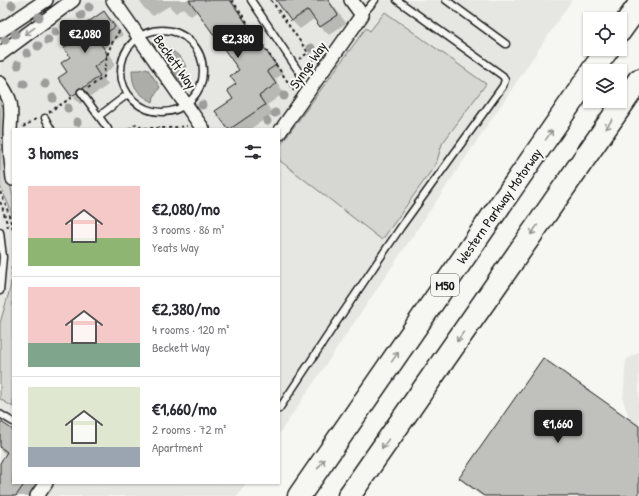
<!DOCTYPE html>
<html lang="en">
<head>
<meta charset="utf-8">
<style>
  :root { --surface:#fff; --page:#f7f7f7; --text:#2b2b33; --muted:#7c7c81; --line:#e1e1e2; --accent:#1c1c1c }
  body { margin:0; font-family:"Patrick Hand",sans-serif; background:var(--page); color:var(--text); height:100vh; display:flex; flex-direction:column; font-size:15px; white-space:nowrap }
  * { box-sizing:border-box; margin:0 }
  p { font-size:13px; color:var(--muted) }
  .icon { flex:none; width:22px; height:22px; fill:none; stroke:currentColor; stroke-width:2; stroke-linecap:round; stroke-linejoin:round }
  .map { position:relative; flex:1; overflow:hidden }
  .panel { position:absolute; left:12px; top:128px; width:268px; height:356px; display:flex; flex-direction:column; background:var(--surface); border-radius:0px; box-shadow:0 1px 3px #0004 }
  .panel>* { flex:none }
  .buttons { position:absolute; left:583px; top:12px; display:grid; gap:8px }
  .buttons a { display:grid; place-items:center; width:44px; height:44px; border-radius:0px; background:var(--surface); box-shadow:0 1px 3px #0004; font-size:20px }
  .price { position:absolute; translate:-50% -34px; padding:0 9px; border-radius:4px; background:var(--accent); color:#fff; font-size:13px; line-height:26px; filter:drop-shadow(0 1px 2px #0008) }
  .price::after { content:''; position:absolute; left:50%; top:24px; width:12px; height:9px; margin-left:-6px; background:inherit; clip-path:polygon(0 0,100% 0,50% 100%) }
  .price.active { background:#222; color:#fff }
  ul { padding:0; list-style:none }
  li { display:flex; align-items:center; gap:12px; height:100px; padding:0 16px }
  li+li { border-top:1px solid var(--line) }
  li span { display:grid; place-items:center; flex:none; width:112px; height:80px; border-radius:0px; color:#555 }
  li>.icon { margin-inline-start:auto }
  span .icon { width:48px; height:48px; fill:#fffc; stroke-width:1 }
  li b { font-size:17px }
  h2 { display:flex; justify-content:space-between; align-items:center; height:48px; padding:0 16px; font-size:17px }
  .map>svg:first-child { display:block }
  .built { fill:#e6e6e2 }
  .green { fill:#d6d6d2; stroke:#797977 }
  .water { fill:#acaca9; stroke:#727271 }
  .shadow { fill:#0003 }
  .building { fill:#c0c0bd; stroke:#1c1c1c }
  .lines { fill:none; stroke-linecap:round; stroke-linejoin:round }
  .lane-casing { stroke:#1c1c1c; stroke-width:9 }
  .street-casing { stroke:#1c1c1c; stroke-width:16 }
  .highway-casing { stroke:#1c1c1c; stroke-width:25 }
  .path { stroke:#1c1c1c; stroke-width:2; stroke-dasharray:3 3; stroke-linecap:butt }
  .lane { stroke:#f6f6f2; stroke-width:6 }
  .street { stroke:#f6f6f2; stroke-width:13 }
  .highway { stroke:#f6f6f2; stroke-width:22 }
  .tree { fill:#9d9d9b }
  .oneway { stroke:#949492 }
  .labels { text-anchor:middle; stroke-width:4; stroke-linejoin:round; paint-order:stroke }
  .shield { fill:#f6f6f2; stroke:#5d5d5c; stroke-width:1 }
  .shield-label { font-size:13px; font-weight:bold; fill:#1c1c1c }
  .street-label { font-size:14px; fill:#1c1c1c; stroke:#f6f6f2 }
</style>
</head>
<body>
<div class="map">
<svg width="639" height="496" viewBox="0 0 639 496">
  <rect width="100%" height="100%" fill="#f6f6f2"/>
  <filter id="ink" filterUnits="userSpaceOnUse"><feTurbulence type="fractalNoise" baseFrequency=".025" numOctaves="2"/><feDisplacementMap in="SourceGraphic" scale="8" xChannelSelector="R" yChannelSelector="G"/><feConvolveMatrix kernelMatrix="1 2 1 2 8 2 1 2 1" color-interpolation-filters="sRGB"/></filter>
  <g filter="url(#ink)">
    <path class="built" d="M 0,0 L 572,0 L 279,434 L 279,129 L 13,129 L 13,483 L 246,483 L 237,496 L 0,496 Z
      M 639,352 L 639,496 L 611,496 L 637,441 L 623,400 L 626,360 Z"/>
    <path class="green" d="M 385,12 L 486,84 L 442,144 L 436,164 L 382,240 L 279,160 L 279,147 L 366,28 L 370,31 Z
      M 0,96 L 5,111 L 7,172 L 13,197 L 13,219 L 10,208 L 0,186 Z
      M 11,281 L 13,281 L 13,407 L 0,399 L 0,323 L 10,289 Z"/>
    <path class="water" d="M 169,49 C 184,57 191,69 183,85 L 163,57 Z
      M 147,68 L 160,87 L 154,97 L 153,102 C 138,94 132,88 132,70 L 140,70 Z"/>
    <path class="shadow" d="M 139,0 L 232,0 L 283,74 L 275,79 L 284,93 L 267,105 L 273,114 L 250,129 L 229,129 L 240,70 L 198,11 L 191,16 L 183,8 L 176,13 L 169,6 L 153,16 L 144,8 Z
      M 284,0 L 329,0 L 346,23 L 329,35 L 321,27 L 315,18 L 300,29 L 292,21 L 279,3 Z
      M 104,12 L 112,20 L 123,35 L 105,48 L 113,59 L 114,63 L 114,66 L 102,76 L 108,85 L 92,96 L 87,96 L 85,101 L 80,104 L 73,97 L 81,91 L 80,89 L 72,95 L 72,96 L 60,78 L 68,72 L 71,57 Z
      M 0,422 L 13,431 L 13,483 L 44,483 L 35,496 L 0,496 L 0,465 L 7,455 L 0,450 Z
      M 639,427 L 639,496 L 482,496 L 468,486 L 460,478 Z"/>
    <path class="building" d="M 189,0 L 230,0 L 276,65 L 267,71 L 276,84 L 259,96 L 265,105 L 230,129 L 228,129 L 215,111 L 233,99 L 227,90 L 236,84 L 230,76 L 239,70 Z
      M 276,0 L 328,0 L 338,15 L 320,27 L 308,10 L 291,21 Z
      M 104,11 L 115,27 L 97,39 L 105,50 L 107,54 L 106,58 L 94,67 L 100,76 L 83,88 L 79,88 L 77,90 L 77,93 L 71,96 L 58,78 L 67,72 L 61,63 L 70,57 L 64,48 L 72,42 L 68,36 Z
      M 543,358 L 639,426 L 639,496 L 484,496 L 459,478 Z
      M 0,421 L 13,430 L 13,483 L 25,483 L 16,496 L 0,496 L 0,463 L 7,452 L 0,447 Z"/>
    <g class="lines">
      <defs>
        <path id="lane" d="M 251,0 L 301,75
          M 446,0 L 506,44
          M 362,15 L 375,0
          M121 71a41 41 0 1 1 82 0a41 41 0 1 1-82 0Z
          M 81,92 L 108,129
          M 99,116 L 128,94
          M 45,118 L 51,129
          M 0,232 L 3,257 L 0,291
          M 279,409 L 336,323 L 401,227 L 503,86 L 505,80 L 503,76 L 397,0
          M 0,414 L 13,422"/>
        <path id="street" d="M 113,0 L 203,129
          M 0,31 L 46,0
          M 0,54 L 73,0
          M 0,83 C 4,89 8,95 10,102 C 12,112 10,123 10,133 C 10,148 11,164 13,179
          M 279,133 L 362,15 L 351,0
          M 37,496 L 46,483"/>
        <path id="highway" d="M 620,31 L 639,5
          M 592,71 L 608,49
          M 299,496 L 590,75
          M 349,496 L 639,80"/>
      </defs>
      <use href="#lane" class="lane-casing"/>
      <use href="#street" class="street-casing"/>
      <use href="#highway" class="highway-casing"/>
      <path class="path" d="M 232,0 L 294,91
        M 271,0 L 314,61
        M 299,59 L 308,53
        M 88,88 L 104,77 C 105,58 109,46 120,30
        M 49,112 L 74,96
        M 23,127 L 36,119
        M 129,129 L 136,124 L 142,128 L 169,128 L 187,126
        M 0,192 L 6,205 L 13,229
        M 0,202 L 2,206 L 8,227
        M 12,276 L 12,265"/>
      <use href="#lane" class="lane"/>
      <use href="#street" class="street"/>
      <use href="#highway" class="highway"/>
    </g>
    <g class="tree">
      <circle cx="12" cy="5" r="4.5"/>
      <circle cx="89" cy="7" r="4.5"/>
      <circle cx="81" cy="15" r="4.5"/>
      <circle cx="39" cy="17" r="4.5"/>
      <circle cx="65" cy="27" r="4.5"/>
      <circle cx="55" cy="32" r="4.5"/>
      <circle cx="15" cy="34" r="4.5"/>
      <circle cx="5" cy="40" r="4.5"/>
      <circle cx="48" cy="40" r="4.5"/>
      <circle cx="38" cy="46" r="4.5"/>
      <circle cx="311" cy="48" r="4.5"/>
      <circle cx="27" cy="53" r="4.5"/>
      <circle cx="18" cy="65" r="4.5"/>
      <circle cx="24" cy="84" r="4.5"/>
      <circle cx="45" cy="84" r="4.5"/>
      <circle cx="284" cy="96" r="4.5"/>
      <circle cx="53" cy="98" r="4.5"/>
      <circle cx="202" cy="105" r="4.5"/>
      <circle cx="68" cy="108" r="4.5"/>
      <circle cx="275" cy="113" r="4.5"/>
      <circle cx="267" cy="121" r="4.5"/>
      <circle cx="77" cy="122" r="4.5"/>
    </g>
    <defs><path id="oneway-shaft" d="M-6 0H5M1.5-3L5.5 0L1.5 3" fill="none" stroke-width="1.6" stroke-linecap="round" stroke-linejoin="round"/></defs>
    <g class="oneway">
      <use href="#oneway-shaft" transform="translate(30 31) rotate(144)"/>
      <use href="#oneway-shaft" transform="translate(609 124) rotate(125)"/>
      <use href="#oneway-shaft" transform="translate(549 135) rotate(-55)"/>
      <use href="#oneway-shaft" transform="translate(534 230) rotate(125)"/>
      <use href="#oneway-shaft" transform="translate(460 337) rotate(125)"/>
      <use href="#oneway-shaft" transform="translate(395 357) rotate(-55)"/>
      <use href="#oneway-shaft" transform="translate(385 444) rotate(125)"/>
      <use href="#oneway-shaft" transform="translate(321 464) rotate(-55)"/>
    </g>
  </g>
  <g class="labels">
    <rect class="shield" x="431" y="274" width="28" height="22" rx="3"/>
    <g class="shield-label">
      <text x="445" y="290">M50</text>
    </g>
    <g class="street-label">
      <text transform="translate(175 62) rotate(55)" y="5">Beckett Way</text>
      <text transform="translate(308 65) rotate(-55)" y="5">Synge Way</text>
      <text transform="translate(499 206) rotate(-55)" y="5">Western Parkway Motorway</text>
    </g>
  </g>
</svg>
<div class="buttons">
<a><svg class="icon" aria-label="locate" viewBox="0 0 24 24"><circle cx="12" cy="12" r="6"/><path d="M12 2v4M12 18v4M2 12h4M18 12h4"/></svg></a>
<a><svg class="icon" aria-label="layers" viewBox="0 0 24 24"><path d="M12 4l9 5-9 5-9-5zM3 14l9 5 9-5"/></svg></a>
</div>
<b class="price active" style="left:85px;top:54px">€2,080</b>
<b class="price" style="left:238px;top:59px">€2,380</b>
<b class="price" style="left:558px;top:444px">€1,660</b>
<section class="panel">
<h2>3 homes<svg class="icon" aria-label="filters" viewBox="0 0 24 24"><path d="M4 7h16M4 17h16"/><circle cx="9" cy="7" r="2"/><circle cx="15" cy="17" r="2"/></svg></h2>
<ul>
<li><span style="background:linear-gradient(#f6c9c9 65%,#8fb573 0)"><svg class="icon" aria-label="home" viewBox="0 0 24 24"><path d="M3 11l9-7 9 7M6 9v11h12V9"/></svg></span><div><b>€2,080/mo</b><p>3 rooms · 86 m²</p><p>Yeats Way</p></div></li>
<li><span style="background:linear-gradient(#f6c9c9 70%,#7fa58c 0)"><svg class="icon" aria-label="home" viewBox="0 0 24 24"><path d="M3 11l9-7 9 7M6 9v11h12V9"/></svg></span><div><b>€2,380/mo</b><p>4 rooms · 120 m²</p><p>Beckett Way</p></div></li>
<li><span style="background:linear-gradient(#dfe7d0 75%,#9aa5b1 0)"><svg class="icon" aria-label="home" viewBox="0 0 24 24"><path d="M3 11l9-7 9 7M6 9v11h12V9"/></svg></span><div><b>€1,660/mo</b><p>2 rooms · 72 m²</p><p>Apartment</p></div></li>
</ul>
</section>
</div>
</body>
</html>
